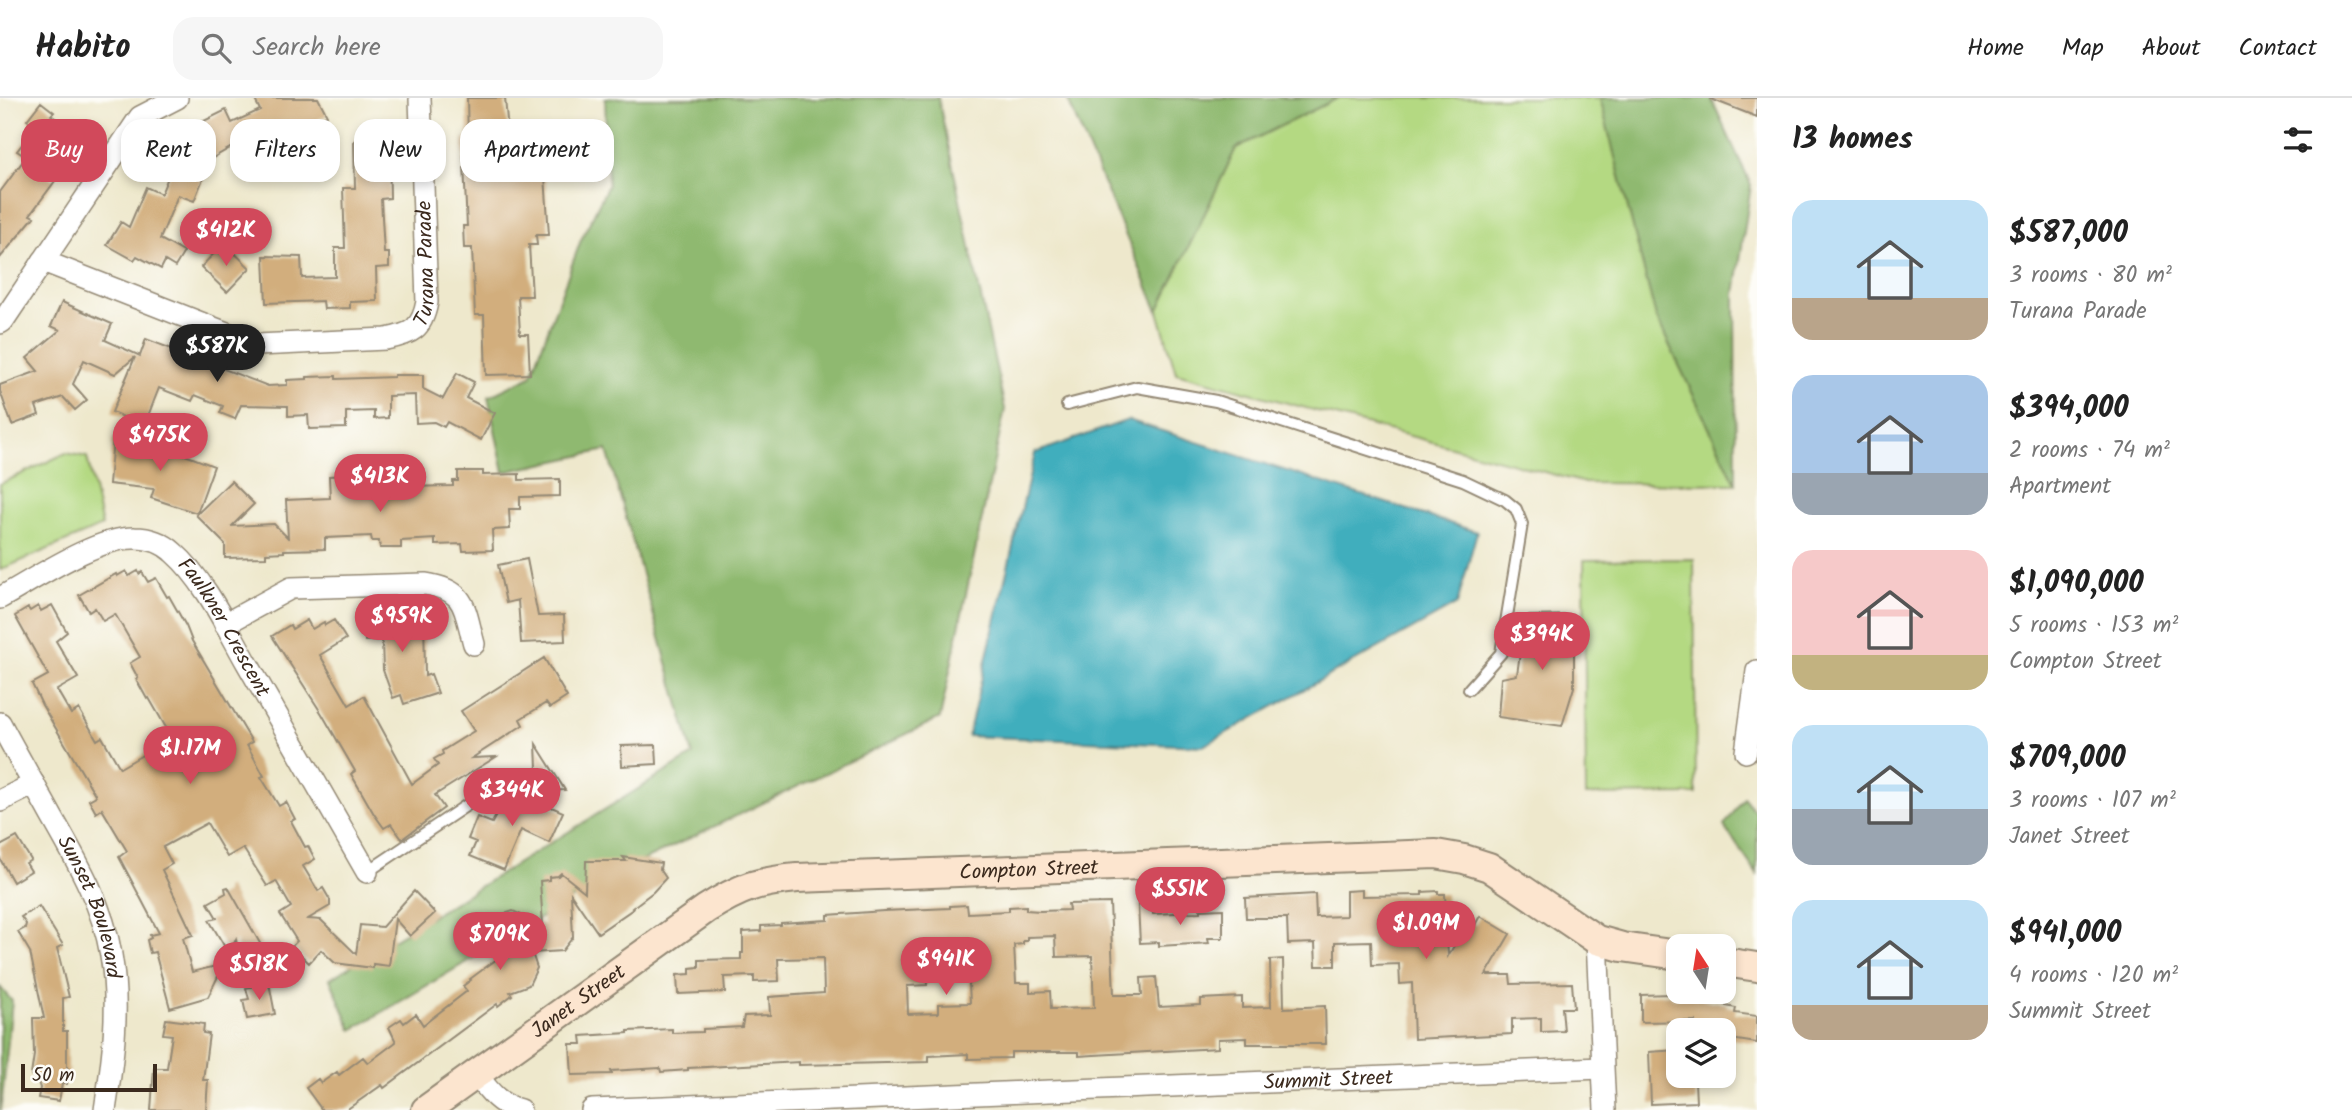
<!DOCTYPE html>
<html lang="en">
<head>
<meta charset="utf-8">
<style>
  :root { --surface:#fff; --page:#f6f6f6; --text:#222; --muted:#767676; --line:#e0e0e0; --accent:#d1495b }
  body { margin:0; font-family:Kalam,sans-serif; background:var(--page); color:var(--text); height:100vh; display:flex; flex-direction:column; font-size:26px; white-space:nowrap }
  * { box-sizing:border-box; margin:0 }
  p { font-size:23px; color:var(--muted) }
  .icon { flex:none; width:38px; height:38px; fill:none; stroke:currentColor; stroke-width:2; stroke-linecap:round; stroke-linejoin:round }
  .map { position:relative; flex:1; overflow:hidden }
  .sheet { display:flex; flex-direction:column; background:var(--surface); width:595px }
  .sheet>* { flex:none }
  .hud { position:absolute; left:21px; top:21px; width:665px; height:63px; display:flex; gap:14px }
  .needle { width:46px; rotate:348deg }
  .controls { position:absolute; left:1666px; top:836px; display:grid; gap:14px }
  .controls a { display:grid; place-items:center; width:70px; height:70px; border-radius:14px; background:var(--surface); box-shadow:0 4px 10px #0003; font-size:35px }
  .scale { position:absolute; left:21px; bottom:18px; width:136px; box-sizing:border-box; padding-left:7px; border:4px solid #3b2a1e; border-top:0; font-size:19px; line-height:24px; white-space:nowrap; color:#3b2a1e; -webkit-text-stroke:5px #fdfcf7; paint-order:stroke }
  .price { position:absolute; translate:-50% -60px; padding:0 16px; border-radius:24px; background:var(--accent); color:#fff; font-size:23px; line-height:46px; filter:drop-shadow(0 2px 4px #0008) }
  .price::after { content:''; position:absolute; left:50%; top:42px; width:21px; height:16px; margin-left:-10px; background:inherit; clip-path:polygon(0 0,100% 0,50% 100%) }
  .price.on { background:#222; color:#fff }
  ul { padding:0; list-style:none }
  li { display:flex; align-items:center; gap:21px; height:175px; padding:0 35px }
  li span { display:grid; place-items:center; flex:none; width:196px; height:140px; border-radius:21px; color:#555 }
  li>.icon { margin-inline-start:auto }
  span .icon { width:84px; height:84px; fill:#fffc; stroke-width:1 }
  li b { font-size:30px }
  h2 { display:flex; justify-content:space-between; align-items:center; height:84px; padding:0 35px; font-size:30px }
  .chip { padding:0 24px; border-radius:21px; background:var(--surface); box-shadow:0 4px 10px #0003; font-size:24px; line-height:63px }
  .chip.on { background:var(--accent); color:#fff }
  header { display:flex; align-items:center; gap:42px; box-sizing:border-box; height:98px; padding:0 35px; background:var(--surface); border-bottom:2px solid var(--line) }
  header strong { font-size:33px }
  nav { display:flex; gap:38px; margin-inline-start:auto; font-size:24px }
  .search { width:490px; height:63px; background:var(--page); display:flex; align-items:center; gap:18px; box-sizing:border-box; padding:0 24px; border-radius:21px; color:var(--muted); font-size:26px }
  main { display:flex; flex:1; min-height:0 }
  .map>svg:first-child { display:block }
  .green { fill:#b4d982; stroke:#788250; stroke-width:2 }
  .forest { fill:#8fb970; stroke:#657247; stroke-width:2 }
  .water { fill:#40aebd; stroke:#3e6c6e; stroke-width:2 }
  .building { fill:#d2ae7d; fill-rule:evenodd }
  .lines { fill:none; stroke-linecap:round; stroke-linejoin:round }
  .lane-casing { stroke:#948975; stroke-width:14 }
  .street-casing { stroke:#948975; stroke-width:24 }
  .secondary-casing { stroke:#948975; stroke-width:32 }
  .lane { stroke:#fff; stroke-width:10 }
  .street { stroke:#fff; stroke-width:21 }
  .secondary { stroke:#fce5cf; stroke-width:28 }
  .labels { text-anchor:middle; stroke-width:6; stroke-linejoin:round; paint-order:stroke }
  .street-label { font-size:21px; fill:#3b2a1e; stroke:#fdfcf7 }
</style>
</head>
<body>
<header>
<strong>Habito</strong>
<div class="search"><svg class="icon" aria-label="search" viewBox="0 0 24 24"><circle cx="10" cy="10" r="6"/><path d="M15 15l6 6"/></svg>Search here</div>
<nav><a>Home</a><a>Map</a><a>About</a><a>Contact</a></nav>
</header>
<main>
<div class="map">
<svg width="1757" height="1012" viewBox="0 0 1757 1012">
  <rect width="100%" height="100%" fill="#fdfcf7"/>
  <filter id="ink" filterUnits="userSpaceOnUse"><feTurbulence type="fractalNoise" baseFrequency=".0143" numOctaves="2"/><feDisplacementMap in="SourceGraphic" scale="14" xChannelSelector="R" yChannelSelector="G"/><feConvolveMatrix kernelMatrix="1 2 1 2 8 2 1 2 1" color-interpolation-filters="sRGB"/></filter>
  <filter id="wash" filterUnits="userSpaceOnUse"><feTurbulence type="fractalNoise" baseFrequency=".00686" numOctaves="4" result="noise"/><feDisplacementMap in="SourceGraphic" scale="28" xChannelSelector="R" yChannelSelector="G"/><feGaussianBlur stdDeviation="1.57" result="paint"/><feColorMatrix in="noise" values="0 0 0 0 0 0 0 0 0 0 0 0 0 0 0 0 0 1.4 0 .05"/><feComposite in="paint" operator="in"/></filter>
  <g filter="url(#wash)">
    <rect width="100%" height="100%" fill="#eee8cc"/>
    <path class="green" d="M 1338,0 L 1600,0 L 1656,219 L 1736,386 L 1585,385 L 1176,275 L 1158,213 L 1236,50 Z
      M 66,355 L 87,359 L 102,428 L 0,472 L 0,386 Z
      M 1694,461 L 1696,696 L 1586,697 L 1584,462 Z"/>
    <path class="forest" d="M 605,0 L 938,0 L 1005,311 L 940,620 L 613,777 L 352,932 L 330,881 L 693,657 L 607,352 L 504,374 L 488,299 L 531,278 L 581,142 L 608,87 Z
      M 1067,0 L 1338,0 L 1236,50 L 1158,213 Z
      M 1600,0 L 1711,0 L 1751,87 L 1735,196 L 1736,386 L 1656,219 Z
      M 1744,700 L 1757,716 L 1757,776 L 1724,728 Z
      M 0,889 L 12,903 L 1,1012 L 0,1012 Z"/>
    <path class="water" d="M 1128,322 L 1477,434 L 1457,506 L 1203,648 L 968,638 L 1035,355 Z"/>
    <g id="blocks">
      <path class="building" d="M 254,0 L 318,0 L 327,17 L 294,35 L 292,31 L 259,49 L 253,37 L 211,61 L 194,103 L 178,97 L 160,141 L 184,154 L 175,169 L 165,163 L 161,171 L 137,158 L 134,162 L 107,147 L 121,124 L 129,129 L 146,89 L 161,96 L 183,44 L 204,52 L 192,29 L 226,12 L 232,25 L 260,12 Z
        M 467,0 L 505,0 L 509,46 L 549,44 L 550,63 L 544,63 L 549,137 L 536,137 L 537,147 L 529,147 L 532,198 L 518,198 L 520,236 L 528,236 L 530,276 L 486,277 L 484,217 L 475,217 L 472,150 L 464,150 L 463,128 L 467,128 L 463,46 L 464,40 L 468,40 Z
        M 1711,0 L 1757,0 L 1757,19 L 1711,1 Z
        M 41,4 L 54,14 L 51,17 L 58,22 L 55,27 L 75,41 L 48,78 L 55,83 L 30,117 L 34,119 L 0,160 L 0,94 L 26,59 L 17,53 L 34,31 L 28,27 L 30,24 L 27,22 Z
        M 359,39 L 385,39 L 385,49 L 389,49 L 390,100 L 381,101 L 384,155 L 389,155 L 389,169 L 376,170 L 377,203 L 350,204 L 350,210 L 324,211 L 323,203 L 266,205 L 264,158 L 301,159 L 302,180 L 335,179 L 335,150 L 345,150 L 343,90 L 355,90 L 354,44 Z
        M 224,145 L 250,170 L 227,194 L 201,169 Z
        M 62,204 L 112,226 L 105,242 L 140,258 L 146,241 L 268,288 L 287,287 L 287,282 L 307,281 L 307,279 L 336,278 L 336,281 L 394,279 L 394,277 L 423,277 L 423,291 L 443,301 L 457,275 L 474,284 L 466,300 L 495,315 L 481,342 L 447,324 L 444,329 L 434,324 L 416,325 L 415,297 L 388,298 L 388,320 L 374,321 L 374,313 L 346,314 L 346,330 L 309,331 L 308,317 L 288,318 L 288,308 L 241,307 L 235,321 L 220,315 L 223,308 L 195,297 L 192,303 L 159,290 L 144,328 L 112,314 L 135,259 L 115,276 L 84,262 L 73,286 L 87,302 L 75,312 L 63,299 L 36,308 L 39,317 L 12,327 L 0,293 L 0,287 L 38,273 L 27,260 L 60,232 L 51,228 Z
        M 113,341 L 156,346 L 214,368 L 197,415 L 151,400 L 154,391 L 109,386 Z
        M 458,373 L 483,373 L 483,377 L 519,376 L 519,382 L 560,381 L 560,398 L 520,399 L 520,411 L 509,411 L 510,431 L 492,432 L 493,452 L 463,453 L 462,446 L 435,447 L 435,441 L 401,443 L 401,450 L 380,450 L 379,443 L 372,443 L 371,438 L 325,440 L 325,451 L 284,452 L 284,454 L 266,455 L 266,459 L 225,460 L 225,446 L 196,417 L 231,383 L 254,406 L 232,428 L 274,426 L 288,440 L 286,402 L 330,400 L 329,378 L 359,376 L 359,386 L 365,386 L 365,388 L 407,387 L 407,389 L 453,388 L 453,383 L 458,383 Z
        M 527,461 L 538,518 L 564,517 L 565,543 L 521,545 L 518,502 L 506,505 L 498,467 Z
        M 126,473 L 129,478 L 138,473 L 139,476 L 142,474 L 148,484 L 156,480 L 167,499 L 169,498 L 186,528 L 192,543 L 252,644 L 247,647 L 264,678 L 261,679 L 279,708 L 286,704 L 295,721 L 291,723 L 305,749 L 308,748 L 315,761 L 303,768 L 318,793 L 323,790 L 330,802 L 330,808 L 308,821 L 321,822 L 356,856 L 360,827 L 382,829 L 414,793 L 435,815 L 410,838 L 395,821 L 389,868 L 373,866 L 373,870 L 335,865 L 321,852 L 309,865 L 292,848 L 297,843 L 280,816 L 291,809 L 276,783 L 267,788 L 243,750 L 227,759 L 207,725 L 163,749 L 172,766 L 162,772 L 193,837 L 183,840 L 192,874 L 224,866 L 208,899 L 170,910 L 155,854 L 150,855 L 147,842 L 151,840 L 150,837 L 159,835 L 119,759 L 127,753 L 102,711 L 96,715 L 89,702 L 96,698 L 42,607 L 32,586 L 48,577 L 15,518 L 28,510 L 30,513 L 38,508 L 41,513 L 52,507 L 67,534 L 56,543 L 78,580 L 57,592 L 71,616 L 79,611 L 97,642 L 102,639 L 120,670 L 172,640 L 149,600 L 147,601 L 136,581 L 138,580 L 130,565 L 140,559 L 115,516 L 103,523 L 95,510 L 89,514 L 79,497 L 116,476 L 117,478 Z
        M 424,515 L 425,578 L 431,576 L 438,595 L 404,606 L 401,597 L 393,600 L 383,572 L 382,542 L 365,543 L 364,517 Z
        M 1574,517 L 1574,589 L 1562,628 L 1498,619 L 1501,580 L 1517,577 L 1525,518 Z
        M 307,522 L 312,531 L 324,524 L 325,527 L 334,522 L 346,541 L 320,557 L 349,607 L 364,598 L 412,686 L 438,667 L 434,661 L 443,656 L 442,653 L 474,633 L 461,613 L 544,560 L 567,599 L 550,610 L 546,605 L 520,621 L 523,627 L 472,660 L 496,659 L 435,697 L 444,710 L 402,741 L 391,726 L 384,730 L 374,716 L 351,676 L 355,673 L 322,616 L 272,538 L 290,527 L 292,531 Z
        M 536,646 L 565,692 L 538,693 Z
        M 656,647 L 657,666 L 622,668 L 621,648 Z
        M 510,691 L 563,714 L 549,745 L 521,732 L 504,772 L 470,758 L 476,744 L 468,741 L 477,719 L 492,725 Z
        M 17,739 L 31,762 L 26,765 L 31,773 L 13,784 L 0,761 L 0,748 Z
        M 623,759 L 661,765 L 660,771 L 666,780 L 653,794 L 632,810 L 633,811 L 598,835 L 571,796 L 573,839 L 562,853 L 532,855 L 537,870 L 529,887 L 510,894 L 512,897 L 498,908 L 497,906 L 384,990 L 382,987 L 346,1012 L 322,1012 L 306,990 L 318,981 L 321,985 L 337,974 L 339,977 L 363,959 L 368,965 L 396,944 L 389,929 L 401,921 L 404,925 L 416,916 L 423,927 L 467,893 L 463,888 L 471,882 L 470,881 L 497,861 L 493,849 L 499,847 L 490,824 L 499,821 L 498,818 L 513,813 L 543,827 L 540,783 L 549,782 L 549,779 L 558,778 L 561,775 L 585,794 L 586,763 L 626,763 Z
        M 228,789 L 261,847 L 238,853 L 236,841 L 229,856 L 209,822 L 217,820 L 208,805 L 226,795 L 225,790 Z
        M 1362,792 L 1362,798 L 1422,797 L 1422,794 L 1438,793 L 1438,796 L 1445,796 L 1448,858 L 1469,823 L 1475,827 L 1480,818 L 1510,836 L 1486,877 L 1510,877 L 1511,886 L 1572,885 L 1574,910 L 1562,910 L 1564,933 L 1541,934 L 1541,920 L 1512,921 L 1512,936 L 1414,941 L 1412,885 L 1400,886 L 1399,866 L 1372,867 L 1371,843 L 1335,844 L 1335,868 L 1316,868 L 1315,845 L 1288,846 L 1287,820 L 1246,820 L 1245,800 L 1315,796 L 1316,819 L 1346,818 L 1346,793 Z
        M 1110,805 L 1114,897 L 1142,897 L 1141,880 L 1156,879 L 1159,909 L 1201,907 L 1201,901 L 1242,899 L 1242,910 L 1271,909 L 1270,862 L 1283,861 L 1284,910 L 1325,908 L 1326,946 L 1247,946 L 1247,940 L 1218,941 L 1218,950 L 1094,957 L 1079,958 L 1079,954 L 1011,954 L 1011,960 L 968,961 L 968,956 L 929,958 L 929,964 L 799,967 L 799,964 L 688,970 L 688,972 L 661,974 L 660,970 L 611,973 L 612,976 L 572,977 L 570,946 L 582,946 L 581,938 L 628,935 L 628,933 L 672,931 L 672,935 L 703,934 L 703,931 L 742,929 L 744,918 L 770,917 L 769,899 L 824,895 L 823,860 L 778,861 L 779,883 L 754,884 L 754,878 L 724,879 L 725,894 L 678,896 L 677,877 L 690,876 L 690,870 L 699,869 L 699,862 L 741,861 L 741,855 L 743,855 L 743,834 L 761,833 L 761,828 L 781,827 L 781,825 L 828,822 L 828,817 L 884,813 L 950,810 L 950,808 L 967,807 L 968,815 L 1009,813 L 1009,809 L 1026,808 L 1026,812 L 1040,813 L 1069,812 L 1068,806 ZM 1055,838 L 1056,859 L 1092,858 L 1094,910 L 1051,911 L 1050,893 L 1030,894 L 1030,885 L 1016,885 L 1014,847 L 1023,846 L 1023,843 L 1027,843 L 1027,839 ZM 960,845 L 963,864 L 968,864 L 970,905 L 938,906 L 938,915 L 908,916 L 907,888 L 927,887 L 926,846 Z
        M 1153,806 L 1153,816 L 1200,814 L 1200,812 L 1223,811 L 1223,840 L 1208,840 L 1209,845 L 1159,848 L 1159,844 L 1140,845 L 1138,807 Z
        M 39,808 L 63,847 L 57,850 L 69,899 L 63,900 L 63,933 L 67,933 L 67,971 L 69,971 L 67,986 L 62,986 L 59,1003 L 38,1000 L 40,990 L 36,978 L 31,977 L 34,957 L 33,920 L 44,920 L 30,854 L 18,834 L 25,830 L 26,826 L 21,819 Z
        M 269,885 L 275,916 L 247,921 L 243,902 L 249,901 L 246,890 Z
        M 1671,896 L 1672,900 L 1687,899 L 1727,906 L 1726,908 L 1736,910 L 1735,915 L 1757,918 L 1757,945 L 1724,940 L 1724,933 L 1694,933 L 1695,923 L 1641,924 L 1641,897 Z
        M 166,921 L 204,926 L 203,935 L 209,936 L 203,982 L 208,982 L 206,1012 L 151,1012 L 154,970 L 167,970 L 172,937 L 163,936 Z
        M 1678,952 L 1678,984 L 1695,984 L 1696,1004 L 1651,1006 L 1649,954 Z"/>
    </g>
  </g>
  <g filter="url(#ink)">
    <use href="#blocks" fill-opacity="0" stroke="#948975" stroke-width="2"/>
    <g class="lines">
      <defs>
        <path id="lane" d="M 1067,307 L 1137,289 L 1216,303 L 1463,382 L 1505,402 L 1516,411 L 1522,426 L 1501,555 L 1469,591
          M 367,774 L 467,707"/>
        <g id="street">
          <path id="s1" d="M 43,163 L 257,247 L 386,241 C 412,236 422,231 427,204 L 420,0"/>
          <path d="M 0,225 L 3,223 L 140,19 L 177,0"/>
          <path id="s2" d="M 0,500 C 35,481 96,439 135,440 C 149,440 164,445 174,455 C 205,482 227,530 247,565 C 287,635 327,704 367,774"/>
          <path d="M 225,526 L 291,490 L 425,486 C 467,492 464,510 474,546"/>
          <path id="s3" d="M 0,625 C 17,657 35,688 52,719 C 77,763 103,807 111,857 C 120,908 113,961 105,1012"/>
          <path d="M 1746,654 L 1757,573"/>
          <path d="M 0,703 L 34,686"/>
          <path d="M 1597,842 L 1605,1012"/>
          <path d="M 476,976 C 489,993 499,1007 520,1012"/>
          <path id="s4" d="M 592,1012 L 1602,970"/>
        </g>
        <g id="secondary">
          <path d="M 1724,864 L 1757,869"/>
          <path id="s5" d="M 426,1012 L 706,811 C 741,789 757,784 797,780 L 1436,756 L 1464,761 L 1489,769 L 1597,842 L 1622,849 L 1678,857"/>
        </g>
      </defs>
      <use href="#lane" class="lane-casing"/>
      <use href="#street" class="street-casing"/>
      <use href="#secondary" class="secondary-casing"/>
      <use href="#lane" class="lane"/>
      <use href="#street" class="street"/>
      <use href="#secondary" class="secondary"/>
    </g>
  </g>
  <g class="labels">
    <g class="street-label">
      <text dy="7" stroke="none"><textPath href="#s1" startOffset="458">Turana Parade</textPath></text>
      <text dy="7" stroke="none"><textPath href="#s2" startOffset="282">Faulkner Crescent</textPath></text>
      <text dy="7" stroke="none"><textPath href="#s5" startOffset="674">Compton Street</textPath></text>
      <text dy="7" stroke="none"><textPath href="#s3" startOffset="206">Sunset Boulevard</textPath></text>
      <text dy="7" stroke="none"><textPath href="#s5" startOffset="187">Janet Street</textPath></text>
      <text dy="7" stroke="none"><textPath href="#s4" startOffset="737">Summit Street</textPath></text>
    </g>
  </g>
</svg>
<div class="controls">
<a><svg class="needle" viewBox="-14 -14 28 28"><path d="M0-13l5 13h-10z" fill="#e53935"/><path d="M0 13l5-13h-10z" fill="#767676"/></svg></a>
<a><svg class="icon" aria-label="layers" viewBox="0 0 24 24"><path d="M12 4l9 5-9 5-9-5zM3 14l9 5 9-5"/></svg></a>
</div>
<div class="scale">50 m</div>
<b class="price" style="left:226px;top:170px">$412K</b>
<b class="price on" style="left:217px;top:286px">$587K</b>
<b class="price" style="left:160px;top:375px">$475K</b>
<b class="price" style="left:380px;top:416px">$413K</b>
<b class="price" style="left:402px;top:556px">$959K</b>
<b class="price" style="left:1542px;top:574px">$394K</b>
<b class="price" style="left:190px;top:688px">$1.17M</b>
<b class="price" style="left:512px;top:730px">$344K</b>
<b class="price" style="left:1180px;top:829px">$551K</b>
<b class="price" style="left:1426px;top:863px">$1.09M</b>
<b class="price" style="left:500px;top:874px">$709K</b>
<b class="price" style="left:946px;top:899px">$941K</b>
<b class="price" style="left:259px;top:904px">$518K</b>
<div class="hud">
<a class="chip on">Buy</a>
<a class="chip">Rent</a>
<a class="chip">Filters</a>
<a class="chip">New</a>
<a class="chip">Apartment</a>
</div>
</div>
<section class="sheet">
<h2>13 homes<svg class="icon" aria-label="filters" viewBox="0 0 24 24"><path d="M4 7h16M4 17h16"/><circle cx="9" cy="7" r="2"/><circle cx="15" cy="17" r="2"/></svg></h2>
<ul>
<li><span style="background:linear-gradient(#bfe0f5 70%,#b9a48a 0)"><svg class="icon" aria-label="home" viewBox="0 0 24 24"><path d="M3 11l9-7 9 7M6 9v11h12V9"/></svg></span><div><b>$587,000</b><p>3 rooms · 80 m²</p><p>Turana Parade</p></div></li>
<li><span style="background:linear-gradient(#a9c7e8 70%,#9aa5b1 0)"><svg class="icon" aria-label="home" viewBox="0 0 24 24"><path d="M3 11l9-7 9 7M6 9v11h12V9"/></svg></span><div><b>$394,000</b><p>2 rooms · 74 m²</p><p>Apartment</p></div></li>
<li><span style="background:linear-gradient(#f6c9c9 75%,#c2b280 0)"><svg class="icon" aria-label="home" viewBox="0 0 24 24"><path d="M3 11l9-7 9 7M6 9v11h12V9"/></svg></span><div><b>$1,090,000</b><p>5 rooms · 153 m²</p><p>Compton Street</p></div></li>
<li><span style="background:linear-gradient(#bfe0f5 60%,#9aa5b1 0)"><svg class="icon" aria-label="home" viewBox="0 0 24 24"><path d="M3 11l9-7 9 7M6 9v11h12V9"/></svg></span><div><b>$709,000</b><p>3 rooms · 107 m²</p><p>Janet Street</p></div></li>
<li><span style="background:linear-gradient(#bfe0f5 75%,#b9a48a 0)"><svg class="icon" aria-label="home" viewBox="0 0 24 24"><path d="M3 11l9-7 9 7M6 9v11h12V9"/></svg></span><div><b>$941,000</b><p>4 rooms · 120 m²</p><p>Summit Street</p></div></li>
</ul>
</section>
</main>
</body>
</html>
